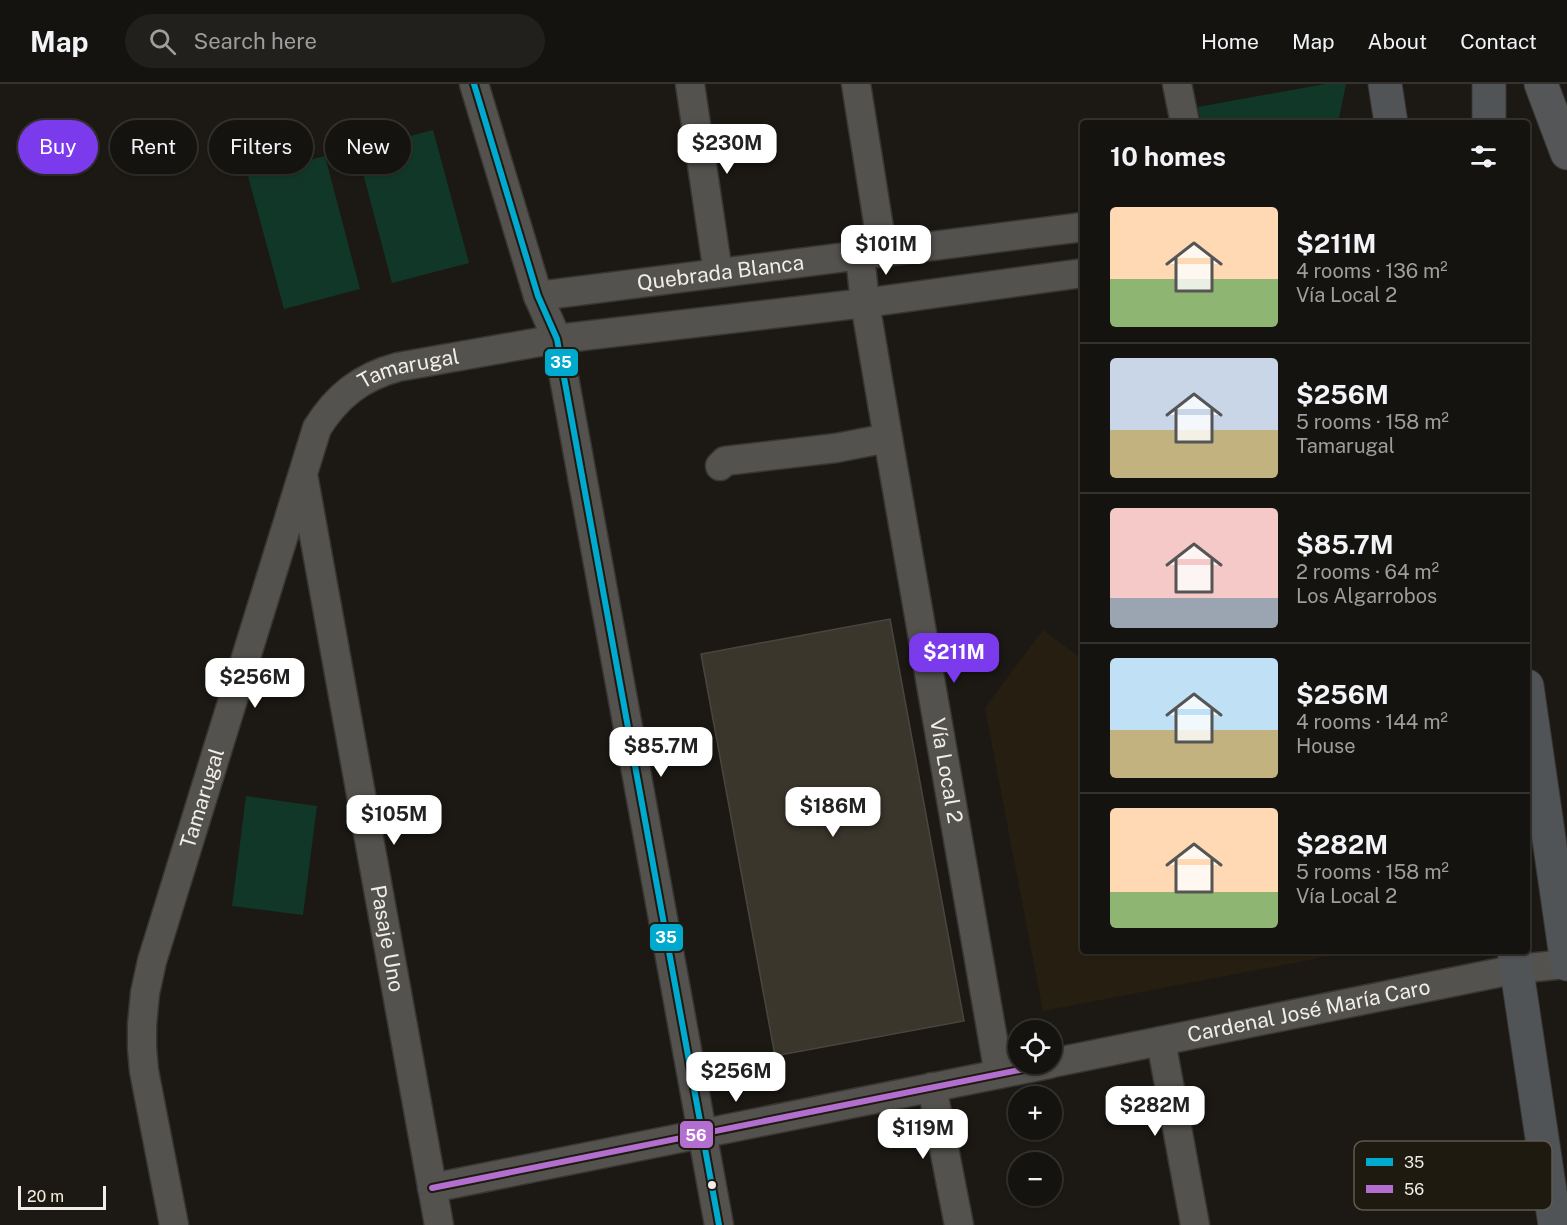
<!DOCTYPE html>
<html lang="en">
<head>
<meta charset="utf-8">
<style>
  :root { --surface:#15130f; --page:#22201d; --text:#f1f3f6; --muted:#9d9e9e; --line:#34322f; --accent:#7c3aed }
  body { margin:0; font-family:"Public Sans",sans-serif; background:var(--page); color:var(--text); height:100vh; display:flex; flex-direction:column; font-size:22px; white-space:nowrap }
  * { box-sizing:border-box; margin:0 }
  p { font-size:20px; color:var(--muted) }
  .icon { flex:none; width:33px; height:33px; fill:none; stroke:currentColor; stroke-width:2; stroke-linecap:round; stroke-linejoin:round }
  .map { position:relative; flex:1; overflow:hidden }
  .drawer { position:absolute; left:1080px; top:36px; width:450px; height:834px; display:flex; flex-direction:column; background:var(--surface); border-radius:6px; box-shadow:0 2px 4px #0004,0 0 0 2px var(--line) }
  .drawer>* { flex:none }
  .hud { position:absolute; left:18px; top:36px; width:570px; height:54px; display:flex; gap:12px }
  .buttons { position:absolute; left:1008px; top:936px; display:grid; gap:12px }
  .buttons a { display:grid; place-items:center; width:54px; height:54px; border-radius:50%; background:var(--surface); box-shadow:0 2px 4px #0004,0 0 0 2px var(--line); font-size:30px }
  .scale { position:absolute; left:18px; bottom:15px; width:88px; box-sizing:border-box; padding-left:6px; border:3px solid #f1eee7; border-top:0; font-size:16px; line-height:21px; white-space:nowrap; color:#f1eee7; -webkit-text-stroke:4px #1f1a10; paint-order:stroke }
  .price { position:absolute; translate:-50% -51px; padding:0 14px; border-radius:12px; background:#fff; color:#222; font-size:20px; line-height:39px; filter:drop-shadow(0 2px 3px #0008) }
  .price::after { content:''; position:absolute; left:50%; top:36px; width:18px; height:14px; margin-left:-9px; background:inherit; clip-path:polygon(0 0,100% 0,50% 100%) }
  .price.on { background:var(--accent); color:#fff }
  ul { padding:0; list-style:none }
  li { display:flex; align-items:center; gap:18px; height:150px; padding:0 30px }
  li+li { border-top:2px solid var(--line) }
  li span { display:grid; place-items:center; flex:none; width:168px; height:120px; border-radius:6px; color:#555 }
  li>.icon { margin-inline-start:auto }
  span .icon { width:72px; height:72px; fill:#fffc; stroke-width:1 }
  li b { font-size:26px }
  h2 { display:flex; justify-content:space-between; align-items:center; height:72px; padding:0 30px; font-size:26px }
  .pill { padding:0 21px; border-radius:27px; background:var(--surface); box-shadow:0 2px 4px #0004,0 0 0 2px var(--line); font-size:21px; line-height:54px }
  .pill.on { background:var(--accent); color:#fff }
  header { display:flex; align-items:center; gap:36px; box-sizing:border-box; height:84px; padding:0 30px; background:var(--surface); border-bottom:2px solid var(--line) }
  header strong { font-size:28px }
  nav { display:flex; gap:33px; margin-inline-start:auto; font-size:21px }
  .search { width:420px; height:54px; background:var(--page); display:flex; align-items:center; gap:15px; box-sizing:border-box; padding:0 21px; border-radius:33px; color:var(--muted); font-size:22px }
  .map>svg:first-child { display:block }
  .built { fill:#261f11 }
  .green { fill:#113728 }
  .building { fill:#3a362c; stroke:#494641; stroke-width:1.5 }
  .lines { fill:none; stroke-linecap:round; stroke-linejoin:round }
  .minor-casing { stroke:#383633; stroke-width:31 }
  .major-casing { stroke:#383633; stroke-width:35 }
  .highway-casing { stroke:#383633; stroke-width:35 }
  .minor { stroke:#54524e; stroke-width:28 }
  .major { stroke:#555657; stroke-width:33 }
  .highway { stroke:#515457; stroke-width:33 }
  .bus-1-casing { stroke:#1f1a10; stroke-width:10 }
  .bus-2-casing { stroke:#1f1a10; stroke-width:10 }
  .bus-1 { stroke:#00a9ce; stroke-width:6 }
  .bus-2 { stroke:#b36fd0; stroke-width:6 }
  .bus-dot { fill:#f1eee7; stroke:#1f1a10; stroke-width:2 }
  .labels { text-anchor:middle; stroke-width:5; stroke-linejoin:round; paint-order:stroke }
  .street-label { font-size:21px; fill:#f1eee7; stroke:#1f1a10 }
  .key { fill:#1f1a10; stroke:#5e5a50; stroke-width:1.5 }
  .key-label { font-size:16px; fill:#f1eee7 }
  .line-badge { stroke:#1f1a10; stroke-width:2 }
  .badge-label { font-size:16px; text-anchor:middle; font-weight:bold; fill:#fff }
</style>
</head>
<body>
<header>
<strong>Map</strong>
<div class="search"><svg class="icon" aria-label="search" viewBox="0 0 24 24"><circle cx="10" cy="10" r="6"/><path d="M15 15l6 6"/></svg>Search here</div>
<nav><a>Home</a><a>Map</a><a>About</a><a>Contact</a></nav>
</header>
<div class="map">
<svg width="1567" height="1141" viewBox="0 0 1567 1141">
  <rect width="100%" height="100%" fill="#1c1914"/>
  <path class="built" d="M 1043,546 L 1083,576 L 1083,867 L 1356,867 L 1043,927 L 985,624 Z"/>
  <path class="green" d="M 1325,0 L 1346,0 L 1338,39 L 1247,39 L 1245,34 L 1216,39 L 1201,39 L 1198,23 Z
    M 433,46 L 469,179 L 392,199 L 357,66 Z
    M 325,72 L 360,205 L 284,225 L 248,92 Z
    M 246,712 L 317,722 L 303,831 L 232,822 Z"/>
  <path class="building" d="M 890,535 L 964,937 L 775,972 L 701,570 Z"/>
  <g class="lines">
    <defs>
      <g id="minor">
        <path d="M 474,0 L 538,212 L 557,255 L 719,1141"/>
        <path d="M 690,0 L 718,189"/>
        <path d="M 856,0 L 883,169"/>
        <path d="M 1177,0 L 1185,39"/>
        <path id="s1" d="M 860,172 L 865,219 L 888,354 L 999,990"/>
        <path id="s2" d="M 538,212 L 1083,143"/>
        <path d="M 720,382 L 725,377 L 836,364 L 888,354"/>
        <path id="s3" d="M 304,396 L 439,1141"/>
        <path d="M 1161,957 L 1195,1141"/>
        <path id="s4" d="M 1052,979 L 1517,885 L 1567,880"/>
        <path d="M 932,1003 L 959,1141"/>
        <path d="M 432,1104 L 1049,980"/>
        <path id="s5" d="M 174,1141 L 144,987 L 142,964 L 142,941 L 145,909 L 152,877 L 317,344 C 337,312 361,293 398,283 L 557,255 L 865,219 L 1083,189"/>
      </g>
      <path id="major" d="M 1541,0 L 1567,69"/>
      <path id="highway" d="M 1385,0 L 1391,39
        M 1489,39 L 1489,0
        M 1527,602 L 1567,880
        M 1514,867 L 1555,1141"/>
    </defs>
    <use href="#minor" class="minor-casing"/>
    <use href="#major" class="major-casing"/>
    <use href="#highway" class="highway-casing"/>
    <use href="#minor" class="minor"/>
    <use href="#major" class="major"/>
    <use href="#highway" class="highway"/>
    <defs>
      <path id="bus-1" d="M 474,0 L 538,212 L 557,255 L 719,1141"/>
      <path id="bus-2" d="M 432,1104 L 1049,980"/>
    </defs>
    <use href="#bus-1" class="bus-1-casing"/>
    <use href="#bus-2" class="bus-2-casing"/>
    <use href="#bus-1" class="bus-1"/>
    <use href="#bus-2" class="bus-2"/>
  </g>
  <circle class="bus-dot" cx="712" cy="1101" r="5"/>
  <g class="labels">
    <g class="street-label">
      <text dy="7" stroke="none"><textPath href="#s2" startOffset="184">Quebrada Blanca</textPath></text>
      <text dy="7" stroke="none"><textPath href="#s5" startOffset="940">Tamarugal</textPath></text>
      <text dy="7" stroke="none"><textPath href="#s1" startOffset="522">Vía Local 2</textPath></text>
      <text dy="7" stroke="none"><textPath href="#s5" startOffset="438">Tamarugal</textPath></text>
      <text dy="7" stroke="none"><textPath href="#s3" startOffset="466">Pasaje Uno</textPath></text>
      <text dy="7" stroke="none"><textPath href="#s4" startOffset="262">Cardenal José María Caro</textPath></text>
    </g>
  </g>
  <rect x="1354" y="1057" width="198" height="69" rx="9" class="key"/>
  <rect x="1366" y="1074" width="27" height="8" fill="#00a9ce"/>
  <rect x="1366" y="1101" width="27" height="8" fill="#b36fd0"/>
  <g class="key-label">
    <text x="1404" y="1084">35</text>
    <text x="1404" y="1111">56</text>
  </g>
  <g class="line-badge">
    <rect x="544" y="264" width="35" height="29" rx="6" fill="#00a9ce"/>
    <rect x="649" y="839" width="35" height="29" rx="6" fill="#00a9ce"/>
    <rect x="679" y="1036" width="35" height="29" rx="6" fill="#b36fd0"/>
  </g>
  <g class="badge-label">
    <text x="561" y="284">35</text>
    <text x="666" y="859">35</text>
    <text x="696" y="1057">56</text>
  </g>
</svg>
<div class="buttons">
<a><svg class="icon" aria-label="locate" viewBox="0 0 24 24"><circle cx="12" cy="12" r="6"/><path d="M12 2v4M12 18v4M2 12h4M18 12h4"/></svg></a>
<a>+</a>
<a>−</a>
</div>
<div class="scale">20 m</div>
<b class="price" style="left:727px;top:91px">$230M</b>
<b class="price" style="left:886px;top:192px">$101M</b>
<b class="price on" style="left:954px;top:600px">$211M</b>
<b class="price" style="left:255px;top:625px">$256M</b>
<b class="price" style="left:661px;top:694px">$85.7M</b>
<b class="price" style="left:833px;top:754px">$186M</b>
<b class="price" style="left:394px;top:762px">$105M</b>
<b class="price" style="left:736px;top:1019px">$256M</b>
<b class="price" style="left:1155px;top:1053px">$282M</b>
<b class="price" style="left:923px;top:1076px">$119M</b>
<div class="hud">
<a class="pill on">Buy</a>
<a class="pill">Rent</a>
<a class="pill">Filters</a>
<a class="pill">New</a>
</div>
<section class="drawer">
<h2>10 homes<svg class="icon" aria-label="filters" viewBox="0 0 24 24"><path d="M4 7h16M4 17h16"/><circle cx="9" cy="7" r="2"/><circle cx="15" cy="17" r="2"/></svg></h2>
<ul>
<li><span style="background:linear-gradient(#ffd9b3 60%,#8fb573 0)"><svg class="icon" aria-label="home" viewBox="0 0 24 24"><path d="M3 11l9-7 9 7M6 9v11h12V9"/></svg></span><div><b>$211M</b><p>4 rooms · 136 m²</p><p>Vía Local 2</p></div></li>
<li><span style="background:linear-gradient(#c9d6e8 60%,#c2b280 0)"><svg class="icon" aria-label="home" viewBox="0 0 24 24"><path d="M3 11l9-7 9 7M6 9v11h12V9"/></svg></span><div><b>$256M</b><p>5 rooms · 158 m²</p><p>Tamarugal</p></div></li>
<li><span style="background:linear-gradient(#f6c9c9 75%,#9aa5b1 0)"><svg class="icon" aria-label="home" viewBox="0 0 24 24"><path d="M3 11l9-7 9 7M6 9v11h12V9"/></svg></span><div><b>$85.7M</b><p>2 rooms · 64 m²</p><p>Los Algarrobos</p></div></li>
<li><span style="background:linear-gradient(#bfe0f5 60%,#c2b280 0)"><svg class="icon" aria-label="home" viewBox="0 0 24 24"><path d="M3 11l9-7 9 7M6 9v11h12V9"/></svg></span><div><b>$256M</b><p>4 rooms · 144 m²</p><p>House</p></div></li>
<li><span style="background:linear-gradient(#ffd9b3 70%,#8fb573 0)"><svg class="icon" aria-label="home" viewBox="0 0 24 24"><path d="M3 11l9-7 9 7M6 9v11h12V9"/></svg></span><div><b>$282M</b><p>5 rooms · 158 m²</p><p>Vía Local 2</p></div></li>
</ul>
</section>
</div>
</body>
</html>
